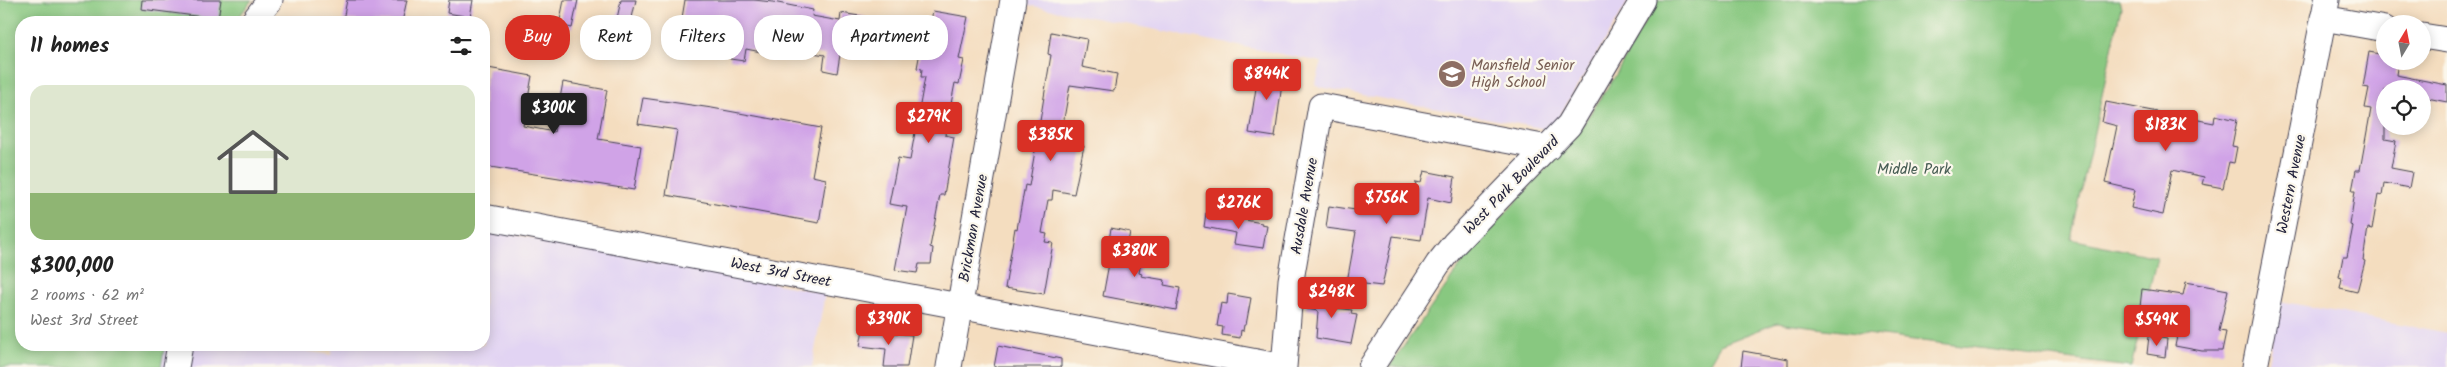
<!DOCTYPE html>
<html lang="en">
<head>
<meta charset="utf-8">
<style>
  :root { --surface:#fff; --page:#f2f2f2; --text:#222; --muted:#767676; --accent:#d93025 }
  body { margin:0; font-family:Kalam,sans-serif; background:var(--page); color:var(--text); height:100vh; display:flex; flex-direction:column; font-size:19px; white-space:nowrap }
  * { box-sizing:border-box; margin:0 }
  p { font-size:16px; color:var(--muted) }
  .icon { flex:none; width:28px; height:28px; fill:none; stroke:currentColor; stroke-width:2; stroke-linecap:round; stroke-linejoin:round }
  .map { position:relative; flex:1; overflow:hidden }
  .drawer { position:absolute; left:15px; top:16px; width:475px; height:335px; display:flex; flex-direction:column; background:var(--surface); border-radius:20px; box-shadow:0 2px 12px #0003 }
  .drawer>* { flex:none }
  .guide { position:absolute; left:505px; top:15px; width:475px; height:45px; display:flex; gap:10px }
  .needle { width:32px; rotate:10deg }
  .controls { position:absolute; left:2376px; top:15px; display:grid; gap:10px }
  .controls a { display:grid; place-items:center; width:55px; height:55px; border-radius:50%; background:var(--surface); box-shadow:0 2px 12px #0003; font-size:25px }
  .price { position:absolute; translate:-50% -42px; padding:0 11px; border-radius:5px; background:var(--accent); color:#fff; font-size:16px; line-height:32px; filter:drop-shadow(0 1px 2px #0008) }
  .price::after { content:''; position:absolute; left:50%; top:30px; width:15px; height:11px; margin-left:-8px; background:inherit; clip-path:polygon(0 0,100% 0,50% 100%) }
  .price.current { background:#222; color:#fff }
  ul { padding:0; list-style:none }
  li { display:grid; align-content:center; gap:10px; height:265px; padding:0 15px }
  li span { display:grid; place-items:center; height:155px; border-radius:15px; color:#555 }
  li>.icon { margin-inline-start:auto }
  span .icon { width:90px; height:90px; fill:#fffc; stroke-width:1 }
  li b { font-size:21px }
  h2 { display:flex; justify-content:space-between; align-items:center; height:60px; padding:0 15px; font-size:21px }
  .tag { padding:0 18px; border-radius:20px; background:var(--surface); box-shadow:0 2px 12px #0003; font-size:18px; line-height:45px }
  .tag.current { background:var(--accent); color:#fff }
  .map>svg:first-child { display:block }
  .built { fill:#e2d4f3 }
  .green { fill:#88c880; stroke:#55755e }
  .building { fill:#d0a3e7 }
  .lines { fill:none; stroke-linecap:round; stroke-linejoin:round }
  .minor-casing { stroke:#423e4f; stroke-width:27 }
  .minor { stroke:#fff; stroke-width:25 }
  .labels { text-anchor:middle; stroke-width:4.5; stroke-linejoin:round; paint-order:stroke }
  .education-label { font-size:15px; fill:#785e54; stroke:#fbf7ec; text-anchor:start }
  .park-label { font-size:15px; fill:#465c53; stroke:#fbf7ec }
  .street-label { font-size:15px; fill:#22223b; stroke:#fbf7ec }
</style>
</head>
<body>
<div class="map">
<svg width="2447" height="367" viewBox="0 0 2447 367">
  <rect width="100%" height="100%" fill="#fbf7ec"/>
  <filter id="ink" filterUnits="userSpaceOnUse"><feTurbulence type="fractalNoise" baseFrequency=".02" numOctaves="2"/><feDisplacementMap in="SourceGraphic" scale="10" xChannelSelector="R" yChannelSelector="G"/><feConvolveMatrix kernelMatrix="1 2 1 2 8 2 1 2 1" color-interpolation-filters="sRGB"/></filter>
  <filter id="wash" filterUnits="userSpaceOnUse"><feTurbulence type="fractalNoise" baseFrequency=".0096" numOctaves="4" result="noise"/><feDisplacementMap in="SourceGraphic" scale="20" xChannelSelector="R" yChannelSelector="G"/><feGaussianBlur stdDeviation="1.12" result="paint"/><feColorMatrix in="noise" values="0 0 0 0 0 0 0 0 0 0 0 0 0 0 0 0 0 1.4 0 .05"/><feComposite in="paint" operator="in"/></filter>
  <g filter="url(#wash)">
    <rect width="100%" height="100%" fill="#f4ddbf"/>
    <path class="built" d="M 1029,0 L 1629,0 L 1551,130 L 1315,86 L 1322,62 L 1028,5 Z
      M 484,229 L 825,293 L 812,367 L 161,367 L 165,345 L 268,345 L 331,355 L 333,345 L 484,345 Z
      M 2280,301 L 2447,333 L 2447,367 L 2267,367 Z"/>
    <path class="green" d="M 0,0 L 252,0 L 235,22 L 21,22 L 21,345 L 165,345 L 161,367 L 0,367 Z
      M 1657,0 L 2119,0 L 2121,7 L 2071,239 L 2157,257 L 2131,367 L 1777,323 L 1720,345 L 1707,367 L 1389,367 L 1470,252 L 1573,139 L 1614,78 Z"/>
    <g id="blocks">
      <path class="building" d="M 142,0 L 221,0 L 218,19 L 141,9 Z
        M 347,0 L 407,0 L 402,22 L 343,20 Z
        M 449,0 L 473,0 L 470,17 L 447,13 Z
        M 564,0 L 578,0 L 572,28 L 559,25 Z
        M 621,0 L 636,0 L 627,40 L 613,37 Z
        M 685,0 L 754,0 L 773,2 L 813,10 L 812,16 L 840,21 L 841,13 L 866,17 L 861,47 L 842,43 L 837,73 L 823,70 L 825,55 L 784,48 L 782,56 L 746,49 L 744,61 L 730,59 L 731,51 L 695,44 L 700,22 L 682,18 Z
        M 933,11 L 968,17 L 959,59 L 964,60 L 959,84 L 955,83 L 945,135 L 954,137 L 944,195 L 940,195 L 930,247 L 933,248 L 931,264 L 919,264 L 917,273 L 895,270 L 907,207 L 889,204 L 898,158 L 910,160 L 925,77 L 921,77 L 922,69 L 917,68 L 920,52 L 930,54 L 935,25 L 930,24 Z
        M 1051,32 L 1087,39 L 1082,67 L 1117,74 L 1114,91 L 1070,85 L 1060,141 L 1084,146 L 1074,194 L 1053,190 L 1052,200 L 1048,200 L 1042,233 L 1047,234 L 1045,242 L 1053,243 L 1044,294 L 1005,288 L 1015,228 L 1017,229 L 1025,185 L 1029,186 L 1036,145 L 1051,55 L 1048,54 Z
        M 2369,52 L 2385,55 L 2385,61 L 2398,61 L 2396,75 L 2447,85 L 2447,102 L 2422,97 L 2422,89 L 2385,89 L 2385,139 L 2396,141 L 2391,168 L 2412,172 L 2409,188 L 2384,183 L 2382,196 L 2378,195 L 2372,229 L 2368,228 L 2363,260 L 2365,261 L 2357,292 L 2340,288 L 2342,278 L 2339,277 L 2343,257 L 2347,257 L 2353,226 L 2350,225 L 2355,191 L 2352,191 L 2356,170 L 2360,170 L 2371,109 L 2365,108 L 2369,88 L 2363,87 Z
        M 1261,64 L 1284,68 L 1275,137 L 1249,133 L 1258,75 L 1260,76 Z
        M 488,68 L 532,76 L 523,126 L 554,132 L 563,82 L 607,90 L 598,139 L 641,146 L 634,190 L 484,166 L 484,90 Z
        M 643,98 L 712,108 L 821,128 L 812,176 L 826,179 L 819,223 L 666,195 L 677,130 L 638,124 Z
        M 2106,102 L 2214,123 L 2215,115 L 2237,120 L 2232,146 L 2237,147 L 2234,163 L 2229,162 L 2223,188 L 2202,184 L 2204,177 L 2172,170 L 2163,215 L 2131,208 L 2135,190 L 2105,183 L 2117,126 L 2102,122 Z
        M 1424,171 L 1455,177 L 1451,203 L 1428,198 L 1421,240 L 1393,236 L 1382,286 L 1347,282 L 1356,232 L 1326,228 L 1329,206 L 1362,211 L 1364,200 L 1390,203 L 1392,187 L 1414,191 L 1416,182 L 1421,183 Z
        M 1206,213 L 1262,223 L 1261,225 L 1267,226 L 1263,248 L 1234,244 L 1236,233 L 1204,227 Z
        M 1111,228 L 1130,232 L 1125,257 L 1141,260 L 1139,273 L 1142,274 L 1141,276 L 1165,280 L 1164,285 L 1180,288 L 1176,310 L 1103,296 L 1112,247 L 1108,247 Z
        M 2186,282 L 2228,290 L 2219,331 L 2226,332 L 2222,351 L 2202,351 L 2175,346 L 2182,313 L 2140,307 L 2142,289 L 2183,295 Z
        M 1310,289 L 1330,293 L 1327,307 L 1352,310 L 1351,314 L 1357,315 L 1351,344 L 1316,338 L 1318,311 L 1307,309 Z
        M 1228,294 L 1251,298 L 1246,325 L 1244,325 L 1243,331 L 1241,330 L 1240,338 L 1222,335 L 1223,327 L 1217,326 L 1221,303 L 1227,304 Z
        M 863,329 L 912,335 L 907,367 L 884,367 L 886,349 L 860,346 Z
        M 2149,336 L 2167,339 L 2165,357 L 2147,354 Z
        M 998,346 L 1061,359 L 1061,367 L 994,367 Z
        M 1743,351 L 1788,359 L 1788,367 L 1741,367 Z"/>
    </g>
  </g>
  <g filter="url(#ink)">
    <use href="#blocks" fill-opacity="0" stroke="#423e4f" stroke-width="1"/>
    <g class="lines">
      <defs>
        <path id="minor" d="M 2323,18 L 2385,29
          M 253,22 L 270,0
          M 2422,36 L 2447,40
          M 484,217 L 1284,367
          M 176,367 L 180,345
          M 949,367 L 1013,0
          M 1284,367 L 1291,280 L 1321,106 L 1548,148
          M 1371,367 L 1438,264 L 1454,244 L 1569,125 L 1643,0
          M 2255,367 L 2327,0"/>
      </defs>
      <use href="#minor" class="minor-casing"/>
      <use href="#minor" class="minor"/>
    </g>
  </g>
  <defs>
    <symbol id="school-disc" viewBox="-11 -11 22 22"><circle r="9.5" fill="#8d6e63" stroke="#fbf7ec"/><path d="M0-5L7-2L0 1L-7-2ZM-4 1L0 2.5L4 1V4Q0 6-4 4Z" fill="#fff"/></symbol>
  </defs>
  <g fill-rule="evenodd">
    <use href="#school-disc" x="1436" y="58" width="32" height="32"/>
  </g>
  <g class="labels">
    <g class="education-label">
      <text x="1471" y="70">Mansfield Senior<tspan x="1471" dy="17">High School</tspan></text>
    </g>
    <g class="park-label">
      <text x="1914" y="174">Middle Park</text>
    </g>
    <g class="street-label">
      <text transform="translate(2291 184) rotate(-79)" y="5">Western Avenue</text>
      <text transform="translate(1511 185) rotate(-46)" y="5">West Park Boulevard</text>
      <text transform="translate(1304 206) rotate(-80)" y="5">Ausdale Avenue</text>
      <text transform="translate(973 228) rotate(-80)" y="5">Brickman Avenue</text>
      <text transform="translate(781 272) rotate(11)" y="5">West 3rd Street</text>
    </g>
  </g>
</svg>
<div class="controls">
<a><svg class="needle" viewBox="-14 -14 28 28"><path d="M0-13l5 13h-10z" fill="#e53935"/><path d="M0 13l5-13h-10z" fill="#767676"/></svg></a>
<a><svg class="icon" aria-label="locate" viewBox="0 0 24 24"><circle cx="12" cy="12" r="6"/><path d="M12 2v4M12 18v4M2 12h4M18 12h4"/></svg></a>
</div>
<b class="price" style="left:1267px;top:101px">$844K</b>
<b class="price current" style="left:554px;top:135px">$300K</b>
<b class="price" style="left:929px;top:144px">$279K</b>
<b class="price" style="left:2166px;top:152px">$183K</b>
<b class="price" style="left:1051px;top:162px">$385K</b>
<b class="price" style="left:1387px;top:225px">$756K</b>
<b class="price" style="left:1239px;top:230px">$276K</b>
<b class="price" style="left:1135px;top:278px">$380K</b>
<b class="price" style="left:1332px;top:319px">$248K</b>
<b class="price" style="left:889px;top:346px">$390K</b>
<b class="price" style="left:2157px;top:347px">$549K</b>
<div class="guide">
<a class="tag current">Buy</a>
<a class="tag">Rent</a>
<a class="tag">Filters</a>
<a class="tag">New</a>
<a class="tag">Apartment</a>
</div>
<section class="drawer">
<h2>11 homes<svg class="icon" aria-label="filters" viewBox="0 0 24 24"><path d="M4 7h16M4 17h16"/><circle cx="9" cy="7" r="2"/><circle cx="15" cy="17" r="2"/></svg></h2>
<ul>
<li><span style="background:linear-gradient(#dfe7d0 70%,#8fb573 0)"><svg class="icon" aria-label="home" viewBox="0 0 24 24"><path d="M3 11l9-7 9 7M6 9v11h12V9"/></svg></span><div><b>$300,000</b><p>2 rooms · 62 m²</p><p>West 3rd Street</p></div></li>
</ul>
</section>
</div>
</body>
</html>
